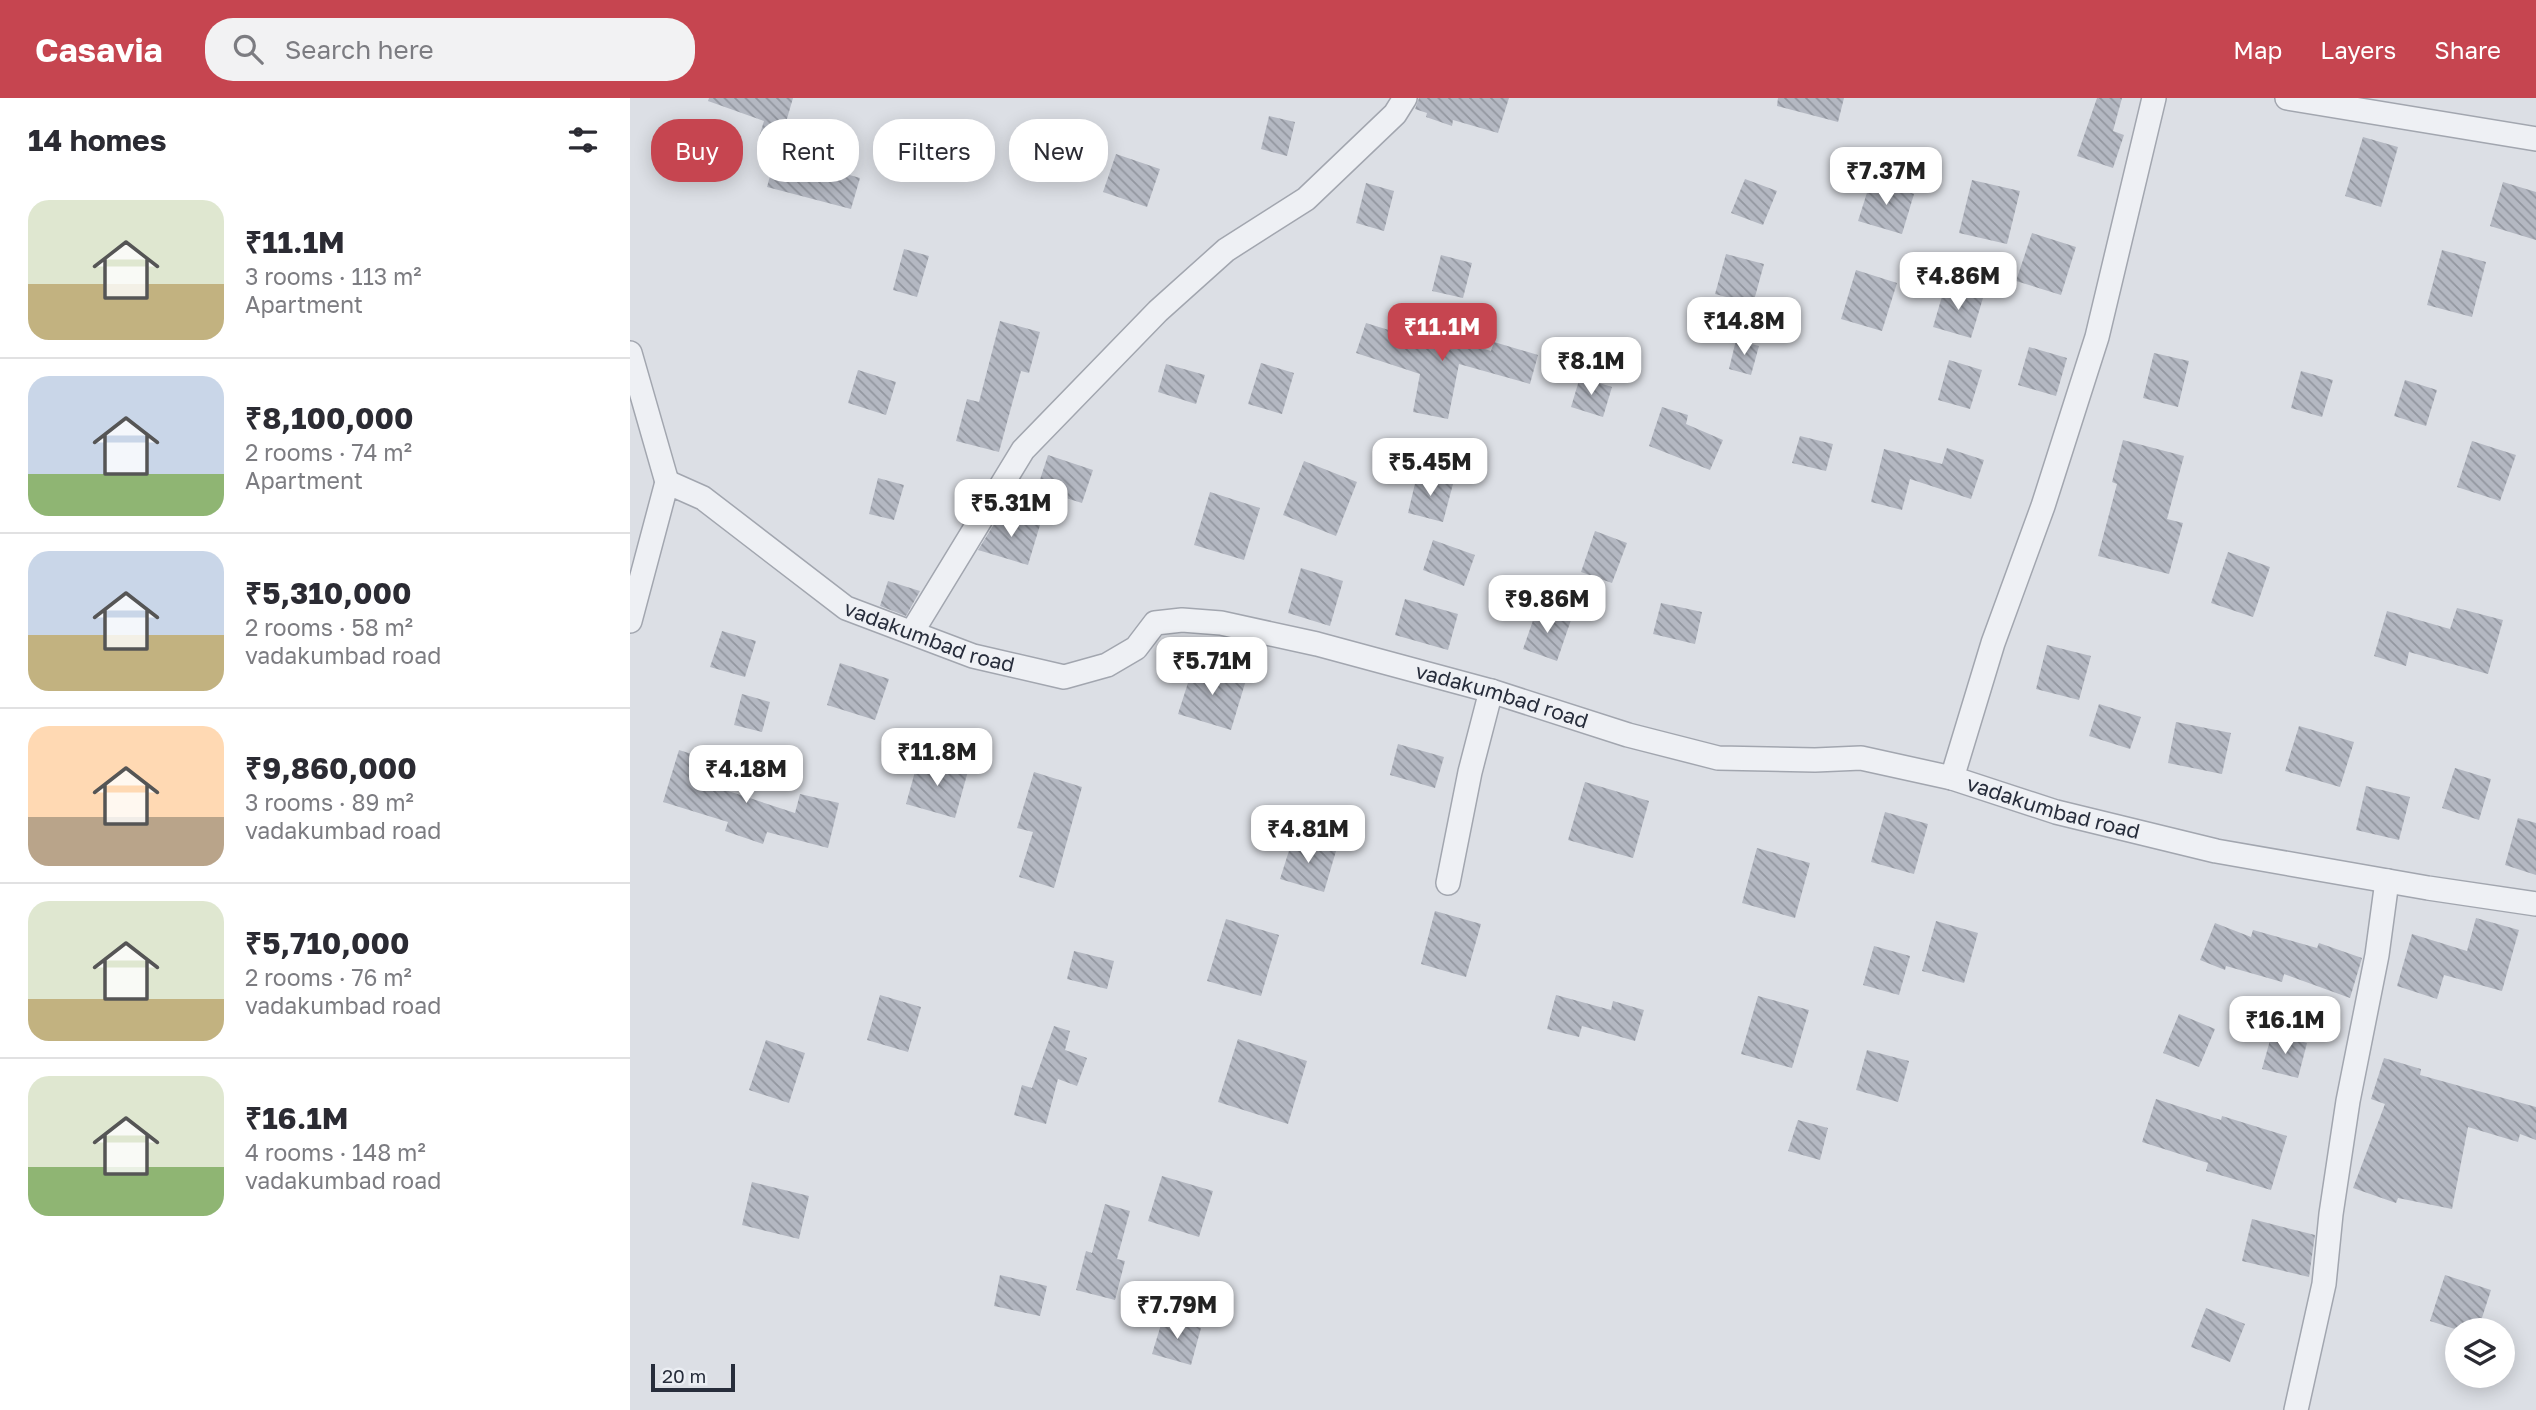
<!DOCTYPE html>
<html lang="en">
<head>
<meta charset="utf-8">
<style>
  :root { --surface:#fff; --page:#f2f2f3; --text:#2b2b33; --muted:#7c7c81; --line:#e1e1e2; --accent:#c64550 }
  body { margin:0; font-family:"Golos Text",sans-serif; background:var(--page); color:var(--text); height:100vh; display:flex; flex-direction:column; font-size:26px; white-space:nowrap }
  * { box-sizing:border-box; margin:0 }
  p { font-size:23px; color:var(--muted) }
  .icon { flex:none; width:38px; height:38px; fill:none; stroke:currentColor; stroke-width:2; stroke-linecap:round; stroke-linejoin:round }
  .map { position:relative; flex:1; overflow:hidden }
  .details { display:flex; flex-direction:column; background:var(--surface); width:630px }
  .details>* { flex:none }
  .guide { position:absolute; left:21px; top:21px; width:665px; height:63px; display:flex; gap:14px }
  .tools { position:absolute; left:1815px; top:1220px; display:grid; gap:14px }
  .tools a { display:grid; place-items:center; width:70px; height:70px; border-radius:50%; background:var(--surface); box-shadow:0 4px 18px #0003; font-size:35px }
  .scale { position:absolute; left:21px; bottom:18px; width:84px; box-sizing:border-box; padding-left:7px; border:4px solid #272d3b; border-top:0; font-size:19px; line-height:24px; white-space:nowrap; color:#272d3b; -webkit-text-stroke:5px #ebeef3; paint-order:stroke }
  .price { position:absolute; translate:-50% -60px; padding:0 16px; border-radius:14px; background:#fff; color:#222; font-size:23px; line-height:46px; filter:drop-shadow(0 2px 4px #0008) }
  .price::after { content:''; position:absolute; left:50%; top:42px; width:21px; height:16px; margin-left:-10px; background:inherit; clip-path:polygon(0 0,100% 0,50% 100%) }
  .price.selected { background:var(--accent); color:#fff }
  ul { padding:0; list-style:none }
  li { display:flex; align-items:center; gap:21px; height:175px; padding:0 28px }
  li+li { border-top:2px solid var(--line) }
  li span { display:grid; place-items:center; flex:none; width:196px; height:140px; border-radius:21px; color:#555 }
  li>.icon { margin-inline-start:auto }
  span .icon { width:84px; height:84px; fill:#fffc; stroke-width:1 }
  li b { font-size:30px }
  h2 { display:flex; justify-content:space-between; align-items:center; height:84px; padding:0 28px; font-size:30px }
  .pill { padding:0 24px; border-radius:28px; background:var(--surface); box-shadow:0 4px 18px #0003; font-size:24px; line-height:63px }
  .pill.selected { background:var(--accent); color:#fff }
  header { display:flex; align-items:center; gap:42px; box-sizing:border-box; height:98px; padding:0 35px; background:var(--accent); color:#fff }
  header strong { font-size:33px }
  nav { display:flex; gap:38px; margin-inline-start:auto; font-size:24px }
  .search { width:490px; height:63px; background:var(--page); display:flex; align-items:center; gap:18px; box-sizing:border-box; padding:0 24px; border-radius:28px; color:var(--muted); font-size:26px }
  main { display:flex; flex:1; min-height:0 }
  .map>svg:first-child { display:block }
  .building { fill:url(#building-back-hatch) }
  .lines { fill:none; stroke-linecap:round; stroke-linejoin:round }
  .minor-casing { stroke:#a2a6af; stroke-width:26 }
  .minor { stroke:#eef0f4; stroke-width:23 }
  .labels { text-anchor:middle; stroke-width:5; stroke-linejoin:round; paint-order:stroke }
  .street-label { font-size:21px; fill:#272d3b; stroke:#ebeef3 }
</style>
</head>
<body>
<header>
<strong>Casavia</strong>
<div class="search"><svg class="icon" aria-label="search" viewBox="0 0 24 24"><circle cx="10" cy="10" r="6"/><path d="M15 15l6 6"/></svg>Search here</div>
<nav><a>Map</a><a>Layers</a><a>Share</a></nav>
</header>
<main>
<section class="details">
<h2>14 homes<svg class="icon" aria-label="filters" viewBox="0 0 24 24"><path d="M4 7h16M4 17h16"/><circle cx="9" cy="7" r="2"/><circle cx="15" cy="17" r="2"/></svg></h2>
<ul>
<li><span style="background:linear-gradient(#dfe7d0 60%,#c2b280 0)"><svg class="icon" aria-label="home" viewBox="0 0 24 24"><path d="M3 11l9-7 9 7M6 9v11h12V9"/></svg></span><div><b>₹11.1M</b><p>3 rooms · 113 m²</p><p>Apartment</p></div></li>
<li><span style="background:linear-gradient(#c9d6e8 70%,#8fb573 0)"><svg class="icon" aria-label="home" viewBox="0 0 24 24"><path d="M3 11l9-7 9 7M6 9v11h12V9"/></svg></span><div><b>₹8,100,000</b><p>2 rooms · 74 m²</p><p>Apartment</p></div></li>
<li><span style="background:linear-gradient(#c9d6e8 60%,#c2b280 0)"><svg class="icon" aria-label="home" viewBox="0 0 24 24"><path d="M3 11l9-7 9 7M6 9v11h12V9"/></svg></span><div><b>₹5,310,000</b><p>2 rooms · 58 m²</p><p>vadakumbad road</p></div></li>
<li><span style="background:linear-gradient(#ffd9b3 65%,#b9a48a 0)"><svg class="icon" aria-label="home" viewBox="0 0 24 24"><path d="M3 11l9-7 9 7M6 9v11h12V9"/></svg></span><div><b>₹9,860,000</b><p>3 rooms · 89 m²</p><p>vadakumbad road</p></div></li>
<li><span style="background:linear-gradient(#dfe7d0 70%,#c2b280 0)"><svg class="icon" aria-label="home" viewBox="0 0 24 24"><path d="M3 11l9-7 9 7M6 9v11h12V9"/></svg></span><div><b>₹5,710,000</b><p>2 rooms · 76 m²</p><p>vadakumbad road</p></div></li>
<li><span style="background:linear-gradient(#dfe7d0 65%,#8fb573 0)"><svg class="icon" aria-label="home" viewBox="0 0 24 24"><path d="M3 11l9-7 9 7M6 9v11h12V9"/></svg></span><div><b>₹16.1M</b><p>4 rooms · 148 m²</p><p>vadakumbad road</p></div></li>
</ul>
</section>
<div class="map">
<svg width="1906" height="1312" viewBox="0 0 1906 1312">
  <defs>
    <pattern id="building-back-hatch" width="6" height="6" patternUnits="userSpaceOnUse" patternTransform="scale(1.75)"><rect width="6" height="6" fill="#b4b8c2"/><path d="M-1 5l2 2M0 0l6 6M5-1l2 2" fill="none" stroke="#92969f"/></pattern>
  </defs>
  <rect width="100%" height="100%" fill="#dcdfe5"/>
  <path class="building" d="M 79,0 L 163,0 L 150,45 L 129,39 L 134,23 L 78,3 Z
    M 789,0 L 879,0 L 868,35 L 823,22 L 822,28 L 796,19 L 797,15 L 785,11 Z
    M 1148,0 L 1214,0 L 1208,24 L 1147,8 Z
    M 1467,0 L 1492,0 L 1483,33 L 1494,37 L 1483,70 L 1447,58 Z
    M 639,18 L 665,24 L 657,58 L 631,51 Z
    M 1733,39 L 1768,49 L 1751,109 L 1715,98 Z
    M 146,56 L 230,80 L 221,111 L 137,89 Z
    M 486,56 L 530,71 L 517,109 L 473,94 Z
    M 1115,81 L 1147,93 L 1133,127 L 1101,115 Z
    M 1241,82 L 1284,96 L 1272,136 L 1228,123 Z
    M 1342,82 L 1390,93 L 1377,146 L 1329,135 Z
    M 1873,84 L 1906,94 L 1906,142 L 1860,128 Z
    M 736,85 L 764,93 L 754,133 L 726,125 Z
    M 1402,135 L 1446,149 L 1431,197 L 1386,183 Z
    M 274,151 L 299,158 L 287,199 L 263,192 Z
    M 1812,152 L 1856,164 L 1842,219 L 1797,207 Z
    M 1096,156 L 1134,166 L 1123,206 L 1085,196 Z
    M 811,157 L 842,165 L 833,200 L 802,193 Z
    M 1226,172 L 1267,185 L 1252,233 L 1211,221 Z
    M 1315,188 L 1353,200 L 1341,240 L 1303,229 Z
    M 370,223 L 410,234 L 399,275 L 391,273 L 369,354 L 326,343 L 337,301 L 349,304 Z
    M 736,225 L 791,242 L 794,233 L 861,253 L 864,244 L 908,257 L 900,286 L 829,266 L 818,321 L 783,314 L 790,276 L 726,255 Z
    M 1106,242 L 1129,248 L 1121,277 L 1099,271 Z
    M 1399,249 L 1437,260 L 1426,298 L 1388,287 Z
    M 1524,255 L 1559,263 L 1548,309 L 1513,300 Z
    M 1319,262 L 1352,272 L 1340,311 L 1308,302 Z
    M 631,265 L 664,275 L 652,316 L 618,306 Z
    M 536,266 L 575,277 L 566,306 L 528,294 Z
    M 228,272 L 266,284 L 256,317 L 218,305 Z
    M 1671,273 L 1703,282 L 1692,319 L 1661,310 Z
    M 950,279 L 982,289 L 973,319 L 941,309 Z
    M 1775,282 L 1807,292 L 1796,328 L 1764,318 Z
    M 1032,309 L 1058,317 L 1056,326 L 1093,342 L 1080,372 L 1019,348 Z
    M 1170,338 L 1203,346 L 1196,373 L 1162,365 Z
    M 1493,342 L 1554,358 L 1537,421 L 1553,425 L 1539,476 L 1468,458 L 1487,386 L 1482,384 Z
    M 1842,343 L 1886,357 L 1870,403 L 1827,389 Z
    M 1317,350 L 1354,362 L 1341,401 L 1280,381 L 1272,412 L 1241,404 L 1254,351 L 1312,366 Z
    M 418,357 L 463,372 L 452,405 L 407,391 Z
    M 674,363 L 727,384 L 706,438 L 653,417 Z
    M 787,377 L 823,386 L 813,424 L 778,415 Z
    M 248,380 L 274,387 L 264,422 L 239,416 Z
    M 580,394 L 630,410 L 614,462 L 564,447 Z
    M 371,415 L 410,427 L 398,467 L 348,452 Z
    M 965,433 L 997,445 L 982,485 L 951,474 Z
    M 803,442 L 845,457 L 834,488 L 793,472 Z
    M 1598,454 L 1640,469 L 1623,519 L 1581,505 Z
    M 671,470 L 713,483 L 700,528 L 658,515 Z
    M 258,483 L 290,493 L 276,518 L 250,508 Z
    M 775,501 L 828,516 L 818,552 L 765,537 Z
    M 1031,505 L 1072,514 L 1065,546 L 1023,536 Z
    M 1827,510 L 1873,522 L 1858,576 L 1779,554 L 1776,568 L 1744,558 L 1757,513 L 1820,531 Z
    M 907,511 L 941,522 L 927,563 L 893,551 Z
    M 92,533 L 126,543 L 115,579 L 80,569 Z
    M 1417,547 L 1461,558 L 1449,602 L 1406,591 Z
    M 210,565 L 259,581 L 245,622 L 197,607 Z
    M 564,566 L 616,582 L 601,632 L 548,616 Z
    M 112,596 L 140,604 L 132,634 L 104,627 Z
    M 1469,606 L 1511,619 L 1500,651 L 1459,638 Z
    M 1546,624 L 1601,635 L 1592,676 L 1538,665 Z
    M 1669,628 L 1724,644 L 1710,689 L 1655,673 Z
    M 768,646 L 814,659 L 805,690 L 760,677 Z
    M 49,652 L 96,667 L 89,690 L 165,715 L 170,696 L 209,705 L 198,750 L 137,734 L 133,746 L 95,733 L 98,724 L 33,704 Z
    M 289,659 L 338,673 L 325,720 L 276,706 Z
    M 1825,670 L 1861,681 L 1849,722 L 1812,710 Z
    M 404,674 L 452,689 L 424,790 L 389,779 L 403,734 L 387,730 Z
    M 955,684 L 1019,703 L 1003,760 L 938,742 Z
    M 1736,688 L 1780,699 L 1769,742 L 1726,732 Z
    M 1255,714 L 1298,726 L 1284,776 L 1241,764 Z
    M 1888,720 L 1906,725 L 1906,777 L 1875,767 Z
    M 663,740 L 706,753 L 694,794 L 650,781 Z
    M 1127,750 L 1180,765 L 1165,820 L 1112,805 Z
    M 805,813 L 851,826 L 836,879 L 791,866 Z
    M 1846,820 L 1889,832 L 1872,893 L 1814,877 L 1807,901 L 1767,888 L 1782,836 L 1837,853 Z
    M 596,821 L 649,837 L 631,898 L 577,883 Z
    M 1306,823 L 1348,835 L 1334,885 L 1292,873 Z
    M 1585,825 L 1621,839 L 1623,832 L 1687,850 L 1689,845 L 1732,860 L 1720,900 L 1654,876 L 1652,884 L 1596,868 L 1595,872 L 1570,862 Z
    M 1244,848 L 1280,858 L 1269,897 L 1233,887 Z
    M 444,853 L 484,863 L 477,891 L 437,881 Z
    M 250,897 L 291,909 L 278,954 L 237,942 Z
    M 926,897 L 981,912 L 983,903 L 1014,912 L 1005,943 L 952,928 L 949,939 L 917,931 Z
    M 1128,898 L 1179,912 L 1162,970 L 1111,956 Z
    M 1549,916 L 1585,931 L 1569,969 L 1533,955 Z
    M 424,928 L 440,933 L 435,952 L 457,960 L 447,988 L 428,981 L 416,1026 L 384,1017 L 392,987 L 402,990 Z
    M 1642,935 L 1677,945 L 1668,980 L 1632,971 Z
    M 608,941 L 677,963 L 658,1026 L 588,1004 Z
    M 136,942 L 175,955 L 159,1005 L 119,992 Z
    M 1237,952 L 1279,963 L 1268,1004 L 1226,992 Z
    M 1754,960 L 1791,971 L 1790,977 L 1906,1009 L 1906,1042 L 1890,1036 L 1888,1044 L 1838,1029 L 1822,1111 L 1768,1100 L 1766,1105 L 1723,1090 L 1755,1006 L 1741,1001 Z
    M 1526,1001 L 1591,1022 L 1592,1018 L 1657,1038 L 1641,1092 L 1576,1073 L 1578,1065 L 1512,1044 Z
    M 1168,1022 L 1198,1030 L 1190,1062 L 1158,1053 Z
    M 532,1078 L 583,1093 L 569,1139 L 518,1123 Z
    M 122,1084 L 179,1098 L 169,1141 L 112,1127 Z
    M 475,1106 L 500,1113 L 487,1161 L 495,1163 L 485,1202 L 446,1192 L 456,1153 L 462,1155 Z
    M 1622,1121 L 1685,1137 L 1679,1179 L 1612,1163 Z
    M 370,1177 L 417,1188 L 410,1218 L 364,1208 Z
    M 1815,1177 L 1861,1192 L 1848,1232 L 1828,1232 L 1800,1223 Z
    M 1576,1210 L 1615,1226 L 1600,1264 L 1561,1249 Z
    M 533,1220 L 571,1230 L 561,1267 L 522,1256 Z"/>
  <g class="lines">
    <defs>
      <g id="minor">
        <path d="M 1657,0 L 1906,41"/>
        <path d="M 0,255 L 37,384"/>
        <path id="s1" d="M 0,523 L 37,384 L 73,400 L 216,510 L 343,558 L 434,579 L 477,567 L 506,550 L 525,525 L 552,522 L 591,525 L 687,546 L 861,593 L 998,637 L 1088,660 L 1185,662 L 1231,660 L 1322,680 L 1426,714 L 1586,753 L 1798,790 L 1906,806"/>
        <path d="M 282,534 L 393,352 L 528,213 L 596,152 L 676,101 L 765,16 L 775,0"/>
        <path d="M 1322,680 L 1363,545 L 1413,408 L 1467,239 L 1524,0"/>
        <path d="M 818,785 L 840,674 L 861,593"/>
        <path d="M 1666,1312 L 1694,1186 L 1701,1116 L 1718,1003 L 1747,857 L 1757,783"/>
      </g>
    </defs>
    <use href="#minor" class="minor-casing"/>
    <use href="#minor" class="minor"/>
  </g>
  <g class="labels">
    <g class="street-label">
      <text dy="7" stroke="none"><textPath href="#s1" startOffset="452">vadakumbad road</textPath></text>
      <text dy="7" stroke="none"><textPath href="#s1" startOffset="1059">vadakumbad road</textPath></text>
      <text dy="7" stroke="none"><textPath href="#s1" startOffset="1626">vadakumbad road</textPath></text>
    </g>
  </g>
</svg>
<div class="tools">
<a><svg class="icon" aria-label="layers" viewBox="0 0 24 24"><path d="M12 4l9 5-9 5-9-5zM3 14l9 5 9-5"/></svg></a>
</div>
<div class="scale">20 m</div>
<b class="price" style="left:1256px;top:109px">₹7.37M</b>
<b class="price" style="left:1328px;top:214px">₹4.86M</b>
<b class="price" style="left:1114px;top:259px">₹14.8M</b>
<b class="price selected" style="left:812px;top:265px">₹11.1M</b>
<b class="price" style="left:961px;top:299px">₹8.1M</b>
<b class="price" style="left:800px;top:400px">₹5.45M</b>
<b class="price" style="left:381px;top:441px">₹5.31M</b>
<b class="price" style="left:917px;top:537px">₹9.86M</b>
<b class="price" style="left:582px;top:599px">₹5.71M</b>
<b class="price" style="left:307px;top:690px">₹11.8M</b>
<b class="price" style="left:116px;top:707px">₹4.18M</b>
<b class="price" style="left:678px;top:767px">₹4.81M</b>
<b class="price" style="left:1655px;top:958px">₹16.1M</b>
<b class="price" style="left:547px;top:1243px">₹7.79M</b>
<div class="guide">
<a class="pill selected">Buy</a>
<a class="pill">Rent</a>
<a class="pill">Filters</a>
<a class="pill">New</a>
</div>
</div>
</main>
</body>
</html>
